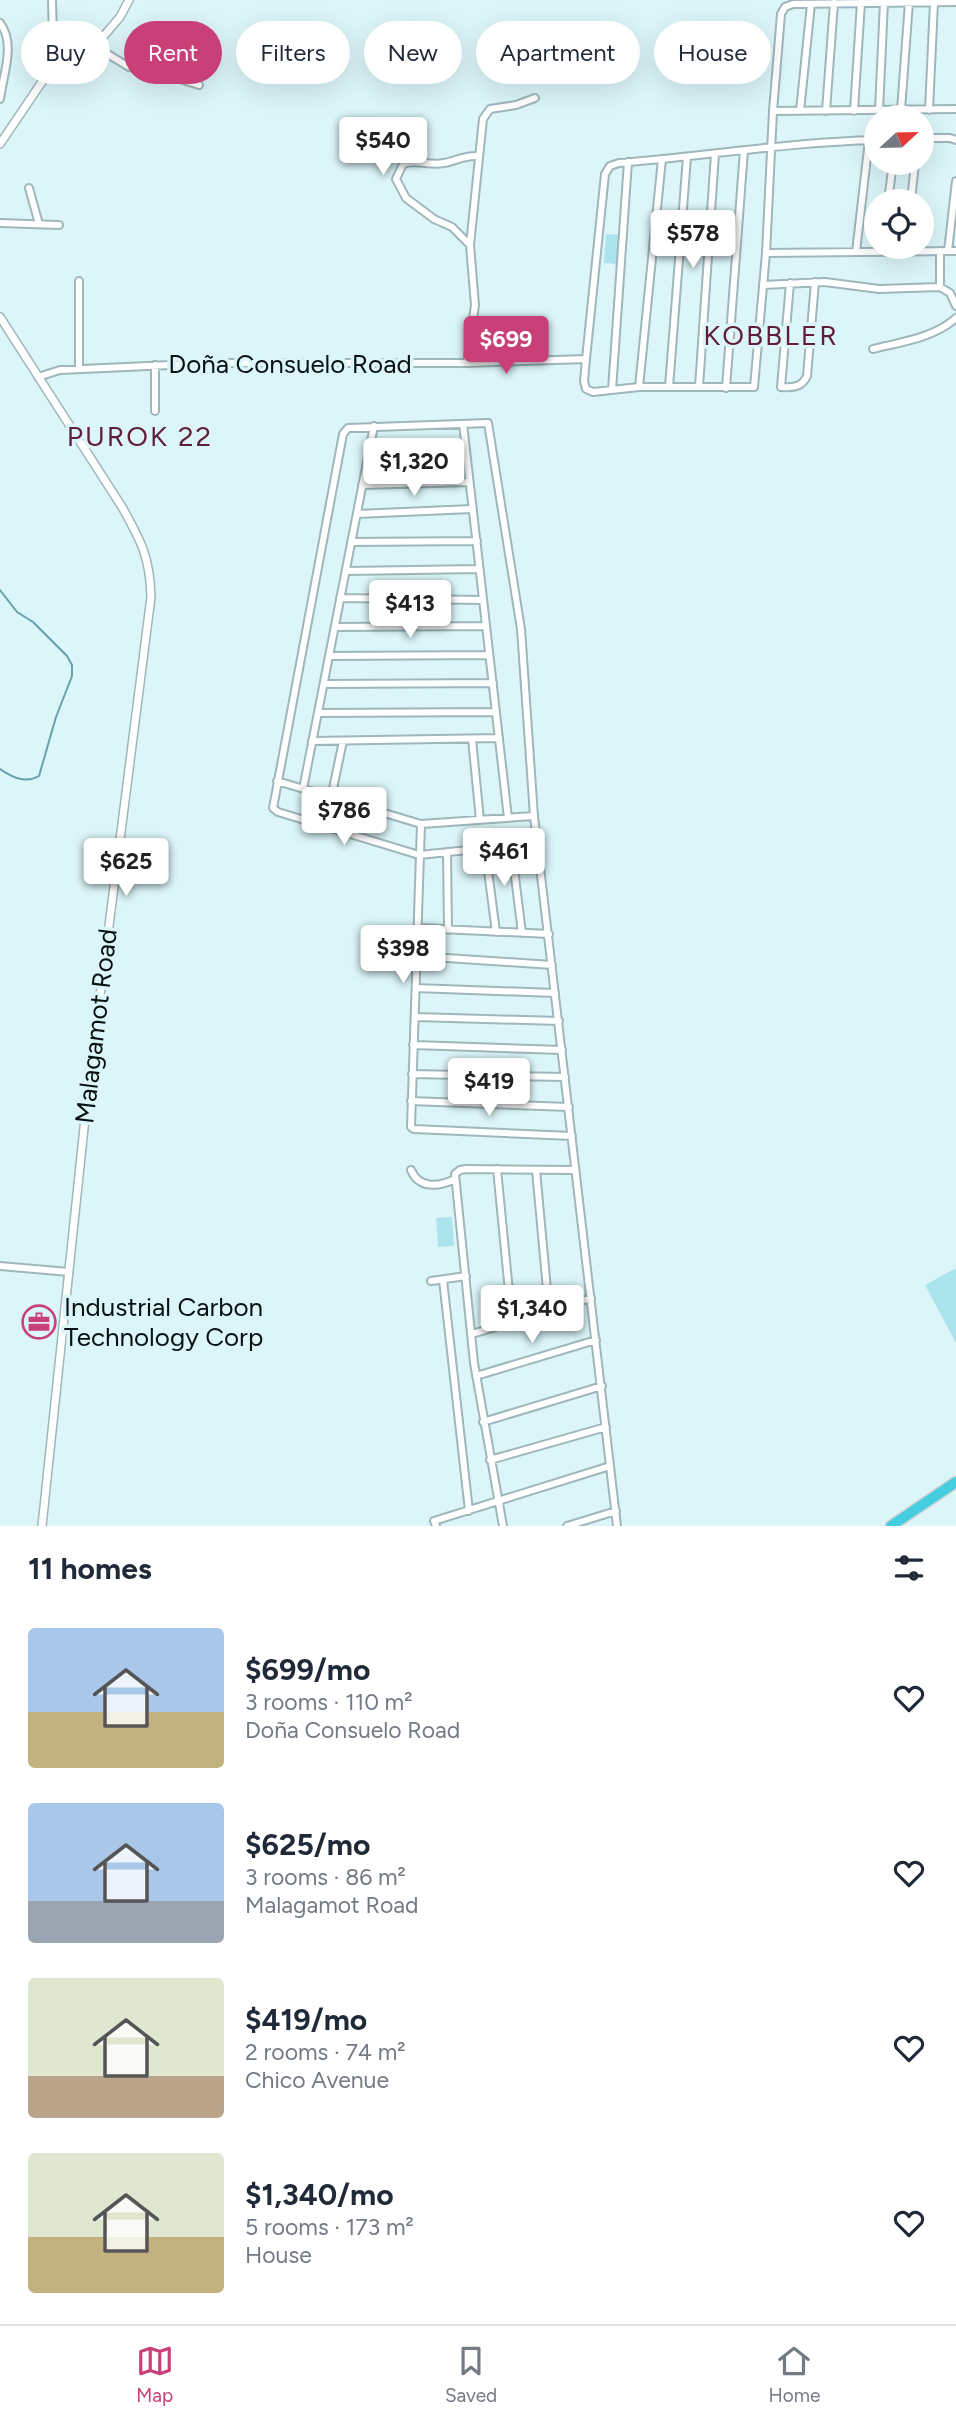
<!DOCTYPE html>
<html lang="en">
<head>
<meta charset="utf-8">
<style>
  :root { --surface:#fff; --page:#f6f6f7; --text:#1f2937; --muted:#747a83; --line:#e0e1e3; --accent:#c94079 }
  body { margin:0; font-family:Figtree,sans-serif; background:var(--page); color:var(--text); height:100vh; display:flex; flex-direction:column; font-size:26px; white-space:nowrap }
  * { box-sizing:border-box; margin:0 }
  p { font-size:23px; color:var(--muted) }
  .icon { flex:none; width:38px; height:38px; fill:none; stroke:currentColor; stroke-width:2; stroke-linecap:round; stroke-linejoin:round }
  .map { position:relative; height:1526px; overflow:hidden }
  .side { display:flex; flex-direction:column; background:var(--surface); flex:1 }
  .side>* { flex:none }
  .guide { position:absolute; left:21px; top:21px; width:915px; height:63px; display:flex; gap:14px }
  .needle { width:46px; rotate:68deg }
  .controls { position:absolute; left:864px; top:105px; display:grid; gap:14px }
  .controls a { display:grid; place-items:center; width:70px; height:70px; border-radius:50%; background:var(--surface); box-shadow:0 7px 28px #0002; font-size:35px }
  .price { position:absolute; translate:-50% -60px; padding:0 16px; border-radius:7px; background:#fff; color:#222; font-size:23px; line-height:46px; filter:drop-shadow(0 2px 4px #0008) }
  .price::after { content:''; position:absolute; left:50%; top:42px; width:21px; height:16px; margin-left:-10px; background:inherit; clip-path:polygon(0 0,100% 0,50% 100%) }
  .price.selected { background:var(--accent); color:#fff }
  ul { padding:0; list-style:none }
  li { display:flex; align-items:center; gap:21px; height:175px; padding:0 28px }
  li span { display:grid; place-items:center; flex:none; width:196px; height:140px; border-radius:7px; color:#555 }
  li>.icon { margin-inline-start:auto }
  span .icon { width:84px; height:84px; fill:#fffc; stroke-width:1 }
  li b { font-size:30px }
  h2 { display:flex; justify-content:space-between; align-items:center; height:84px; padding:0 28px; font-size:30px }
  .chip { padding:0 24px; border-radius:32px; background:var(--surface); box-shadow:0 7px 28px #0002; font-size:24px; line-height:63px }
  .chip.selected { background:var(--accent); color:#fff }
  .tabs { display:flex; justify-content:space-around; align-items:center; height:98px; border-top:2px solid var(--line); background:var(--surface); font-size:19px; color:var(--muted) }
  .tabs a { display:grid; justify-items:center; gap:4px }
  .tabs .selected { color:var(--accent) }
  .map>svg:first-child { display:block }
  .green { fill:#ace4ed }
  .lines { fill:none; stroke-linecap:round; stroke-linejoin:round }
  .stream { stroke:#67a2ac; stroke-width:2 }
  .minor-casing { stroke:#9fb7bb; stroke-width:10 }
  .tertiary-casing { stroke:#9fb7bb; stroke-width:10 }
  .trunk-casing { stroke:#d3d4d4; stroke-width:13 }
  .minor { stroke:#fff; stroke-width:6 }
  .tertiary { stroke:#fff; stroke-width:7 }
  .trunk { stroke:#44cee0; stroke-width:10 }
  .labels { text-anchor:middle; stroke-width:7; stroke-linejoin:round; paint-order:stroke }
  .street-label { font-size:26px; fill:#081112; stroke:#dbf5f9 }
  .poi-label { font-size:26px; fill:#081112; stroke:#dbf5f9; text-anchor:start }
  .neighbourhood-label { font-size:28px; letter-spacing:2px; fill:#601d38; stroke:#dbf5f9 }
</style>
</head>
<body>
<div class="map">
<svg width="956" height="1526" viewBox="0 0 956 1526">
  <rect width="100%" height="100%" fill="#dbf5f9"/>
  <path class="green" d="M 606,234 L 619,235 L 617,264 L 604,263 Z
    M 452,1217 L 454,1246 L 438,1247 L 436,1218 Z
    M 956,1268 L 956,1343 L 925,1285 Z"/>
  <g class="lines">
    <path class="stream" d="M 0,590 L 17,612 L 33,622 L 67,656 L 72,665 L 72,676 L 56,717 L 39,776 C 25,784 12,777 0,769"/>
    <defs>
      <path id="minor" d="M 52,0 L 53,37 L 58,64
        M 0,23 C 16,44 3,75 0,99
        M 86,51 L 106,53 L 129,67 L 154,71 L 199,85
        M 879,110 L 884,2
        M 901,110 L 909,2
        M 929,110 L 934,2
        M 773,111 L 956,109
        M 800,111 L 811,4
        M 826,111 L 834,3
        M 854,111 L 861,2
        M 922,138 L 950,138 L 956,140
        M 877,140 C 790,142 705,156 619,163 L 610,166 L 605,174 L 586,359 L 584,381 L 586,389 L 593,392 L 639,387 L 754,387 L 766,253 L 773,111 L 781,14 L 785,7 L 793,4 L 956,2
        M 29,188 L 39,224
        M 888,201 L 893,163
        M 911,201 L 915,163
        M 0,223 L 59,225
        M 470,245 L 452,227 L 434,219 L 406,198 L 396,179 L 403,164 C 417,159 430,166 444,163 C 456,161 464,155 478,156
        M 940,251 L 940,287
        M 948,251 L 956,181
        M 856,252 L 869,140
        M 766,253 L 956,251
        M 79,281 L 79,369
        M 790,283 L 781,387 C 793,388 802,387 807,376 L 815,282
        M 763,285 L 825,282 L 879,289 L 940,287 L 950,293 L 956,306
        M 873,349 C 901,342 934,338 956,318
        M 467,363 L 475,305 L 470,245 L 483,119 L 490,109 L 516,105 L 535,98
        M 38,377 L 60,370 L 214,363 L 467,363 L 586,359
        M 639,387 L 662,159
        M 669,387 L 687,157
        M 699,387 L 715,154
        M 726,388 L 744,150
        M 612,390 L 628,162
        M 155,411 L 155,365
        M 463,424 L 508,818
        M 368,457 L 465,453
        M 362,485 L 469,482
        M 357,514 L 472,509
        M 351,542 L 477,541
        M 346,571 L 479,569
        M 340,598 L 483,600
        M 335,627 L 486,626
        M 329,656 L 489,655
        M 324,684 L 493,683
        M 318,713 L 496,712
        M 472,739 L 480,820
        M 312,741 L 499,738
        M 277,781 L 421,824 L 534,816
        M 303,789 L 374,426
        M 331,798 L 343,741
        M 421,824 L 411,1127 L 414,1129 L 572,1136
        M 537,843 L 419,855 L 278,812 L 273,808 L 343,434 L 348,428 L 488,423 L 521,629 L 534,816 L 617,1526
        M 511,845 L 522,933
        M 485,848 L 496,932
        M 447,852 L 448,930
        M 419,928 L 549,934
        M 417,956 L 552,965
        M 416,988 L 555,993
        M 415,1017 L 559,1021
        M 413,1045 L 562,1050
        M 412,1074 L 565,1077
        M 411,1101 L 569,1107
        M 497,1169 L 512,1322
        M 411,1170 C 419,1189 439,1187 455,1179
        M 536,1170 L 549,1311
        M 0,1266 L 69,1272
        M 443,1280 L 469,1511
        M 431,1281 L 466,1276
        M 472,1334 L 591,1298
        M 476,1376 L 596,1340
        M 483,1422 L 602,1386
        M 490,1460 L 606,1427
        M 436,1526 L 434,1521 L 610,1466
        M 503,1526 L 474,1363 L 455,1174 L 460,1170 L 466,1169 L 575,1170
        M 567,1526 L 616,1511"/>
      <path id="tertiary" d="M 0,144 L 50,70 L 86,51 L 102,38 L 120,17 L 129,0
        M 0,317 L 122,507 C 141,541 150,557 151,597 L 88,1090 L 42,1526"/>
      <path id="trunk" d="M 891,1526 L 956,1482"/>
    </defs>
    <use href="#minor" class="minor-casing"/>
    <use href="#tertiary" class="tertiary-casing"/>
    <use href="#trunk" class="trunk-casing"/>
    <use href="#minor" class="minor"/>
    <use href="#tertiary" class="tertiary"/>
    <use href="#trunk" class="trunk"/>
  </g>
  <defs>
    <symbol id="office-ring" viewBox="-11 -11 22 22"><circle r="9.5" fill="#dbf5f9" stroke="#c94079" stroke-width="1.5"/><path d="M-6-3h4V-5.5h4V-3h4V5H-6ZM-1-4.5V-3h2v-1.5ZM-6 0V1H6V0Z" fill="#c94079"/></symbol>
  </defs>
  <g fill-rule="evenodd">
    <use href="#office-ring" x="20" y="1303" width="38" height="38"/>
  </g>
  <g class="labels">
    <g class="street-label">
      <text x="290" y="373">Doña Consuelo Road</text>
      <text transform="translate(96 1026) rotate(-83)" y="9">Malagamot Road</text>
    </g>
    <g class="poi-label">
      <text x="64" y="1316">Industrial Carbon<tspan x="64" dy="30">Technology Corp</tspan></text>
    </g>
    <g class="neighbourhood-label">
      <text x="771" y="345">KOBBLER</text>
      <text x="140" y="446">PUROK 22</text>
    </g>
  </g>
</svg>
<div class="controls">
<a><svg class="needle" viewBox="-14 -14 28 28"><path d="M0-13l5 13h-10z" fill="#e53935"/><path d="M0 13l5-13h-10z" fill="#747a83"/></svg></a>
<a><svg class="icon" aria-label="locate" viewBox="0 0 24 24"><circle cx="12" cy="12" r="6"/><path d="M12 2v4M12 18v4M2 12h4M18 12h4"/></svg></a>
</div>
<b class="price" style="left:383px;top:177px">$540</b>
<b class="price" style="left:693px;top:270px">$578</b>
<b class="price selected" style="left:506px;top:376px">$699</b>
<b class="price" style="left:414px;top:498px">$1,320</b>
<b class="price" style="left:410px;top:640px">$413</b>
<b class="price" style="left:344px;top:847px">$786</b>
<b class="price" style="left:504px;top:888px">$461</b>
<b class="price" style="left:126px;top:898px">$625</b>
<b class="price" style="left:403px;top:985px">$398</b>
<b class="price" style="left:489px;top:1118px">$419</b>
<b class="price" style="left:532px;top:1345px">$1,340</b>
<div class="guide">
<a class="chip">Buy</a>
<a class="chip selected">Rent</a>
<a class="chip">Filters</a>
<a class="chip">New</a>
<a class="chip">Apartment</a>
<a class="chip">House</a>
</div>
</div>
<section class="side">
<h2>11 homes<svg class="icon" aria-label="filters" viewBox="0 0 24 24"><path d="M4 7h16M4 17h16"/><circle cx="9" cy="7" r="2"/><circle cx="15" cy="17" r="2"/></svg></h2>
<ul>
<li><span style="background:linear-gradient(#a9c7e8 60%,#c2b280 0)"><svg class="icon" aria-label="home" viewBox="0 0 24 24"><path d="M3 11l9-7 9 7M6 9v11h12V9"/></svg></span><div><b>$699/mo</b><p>3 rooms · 110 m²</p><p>Doña Consuelo Road</p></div><svg class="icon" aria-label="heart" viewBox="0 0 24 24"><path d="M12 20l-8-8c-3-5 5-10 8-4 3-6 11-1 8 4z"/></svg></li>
<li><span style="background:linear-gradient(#a9c7e8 70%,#9aa5b1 0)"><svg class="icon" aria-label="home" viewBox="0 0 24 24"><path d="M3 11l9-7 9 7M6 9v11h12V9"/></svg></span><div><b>$625/mo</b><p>3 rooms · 86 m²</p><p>Malagamot Road</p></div><svg class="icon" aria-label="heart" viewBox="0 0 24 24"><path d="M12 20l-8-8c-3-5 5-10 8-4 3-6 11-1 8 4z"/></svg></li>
<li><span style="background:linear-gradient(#dfe7d0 70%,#b9a48a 0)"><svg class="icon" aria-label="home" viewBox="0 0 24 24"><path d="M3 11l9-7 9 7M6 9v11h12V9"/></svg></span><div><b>$419/mo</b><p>2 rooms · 74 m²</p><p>Chico Avenue</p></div><svg class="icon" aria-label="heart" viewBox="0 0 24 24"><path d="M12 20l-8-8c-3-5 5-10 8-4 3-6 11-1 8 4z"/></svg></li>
<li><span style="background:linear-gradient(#dfe7d0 60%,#c2b280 0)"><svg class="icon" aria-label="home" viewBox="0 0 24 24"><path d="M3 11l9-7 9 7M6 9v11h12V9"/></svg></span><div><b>$1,340/mo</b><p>5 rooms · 173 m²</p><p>House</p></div><svg class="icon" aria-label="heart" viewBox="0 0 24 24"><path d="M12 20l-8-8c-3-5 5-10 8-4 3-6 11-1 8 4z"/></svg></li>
</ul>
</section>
<nav class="tabs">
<a class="selected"><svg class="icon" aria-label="map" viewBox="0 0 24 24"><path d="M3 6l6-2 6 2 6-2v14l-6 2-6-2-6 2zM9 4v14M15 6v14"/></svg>Map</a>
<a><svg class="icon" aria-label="saved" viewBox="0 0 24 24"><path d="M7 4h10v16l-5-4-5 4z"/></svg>Saved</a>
<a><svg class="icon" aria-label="home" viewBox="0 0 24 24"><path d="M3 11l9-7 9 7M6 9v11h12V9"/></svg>Home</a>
</nav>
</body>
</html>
